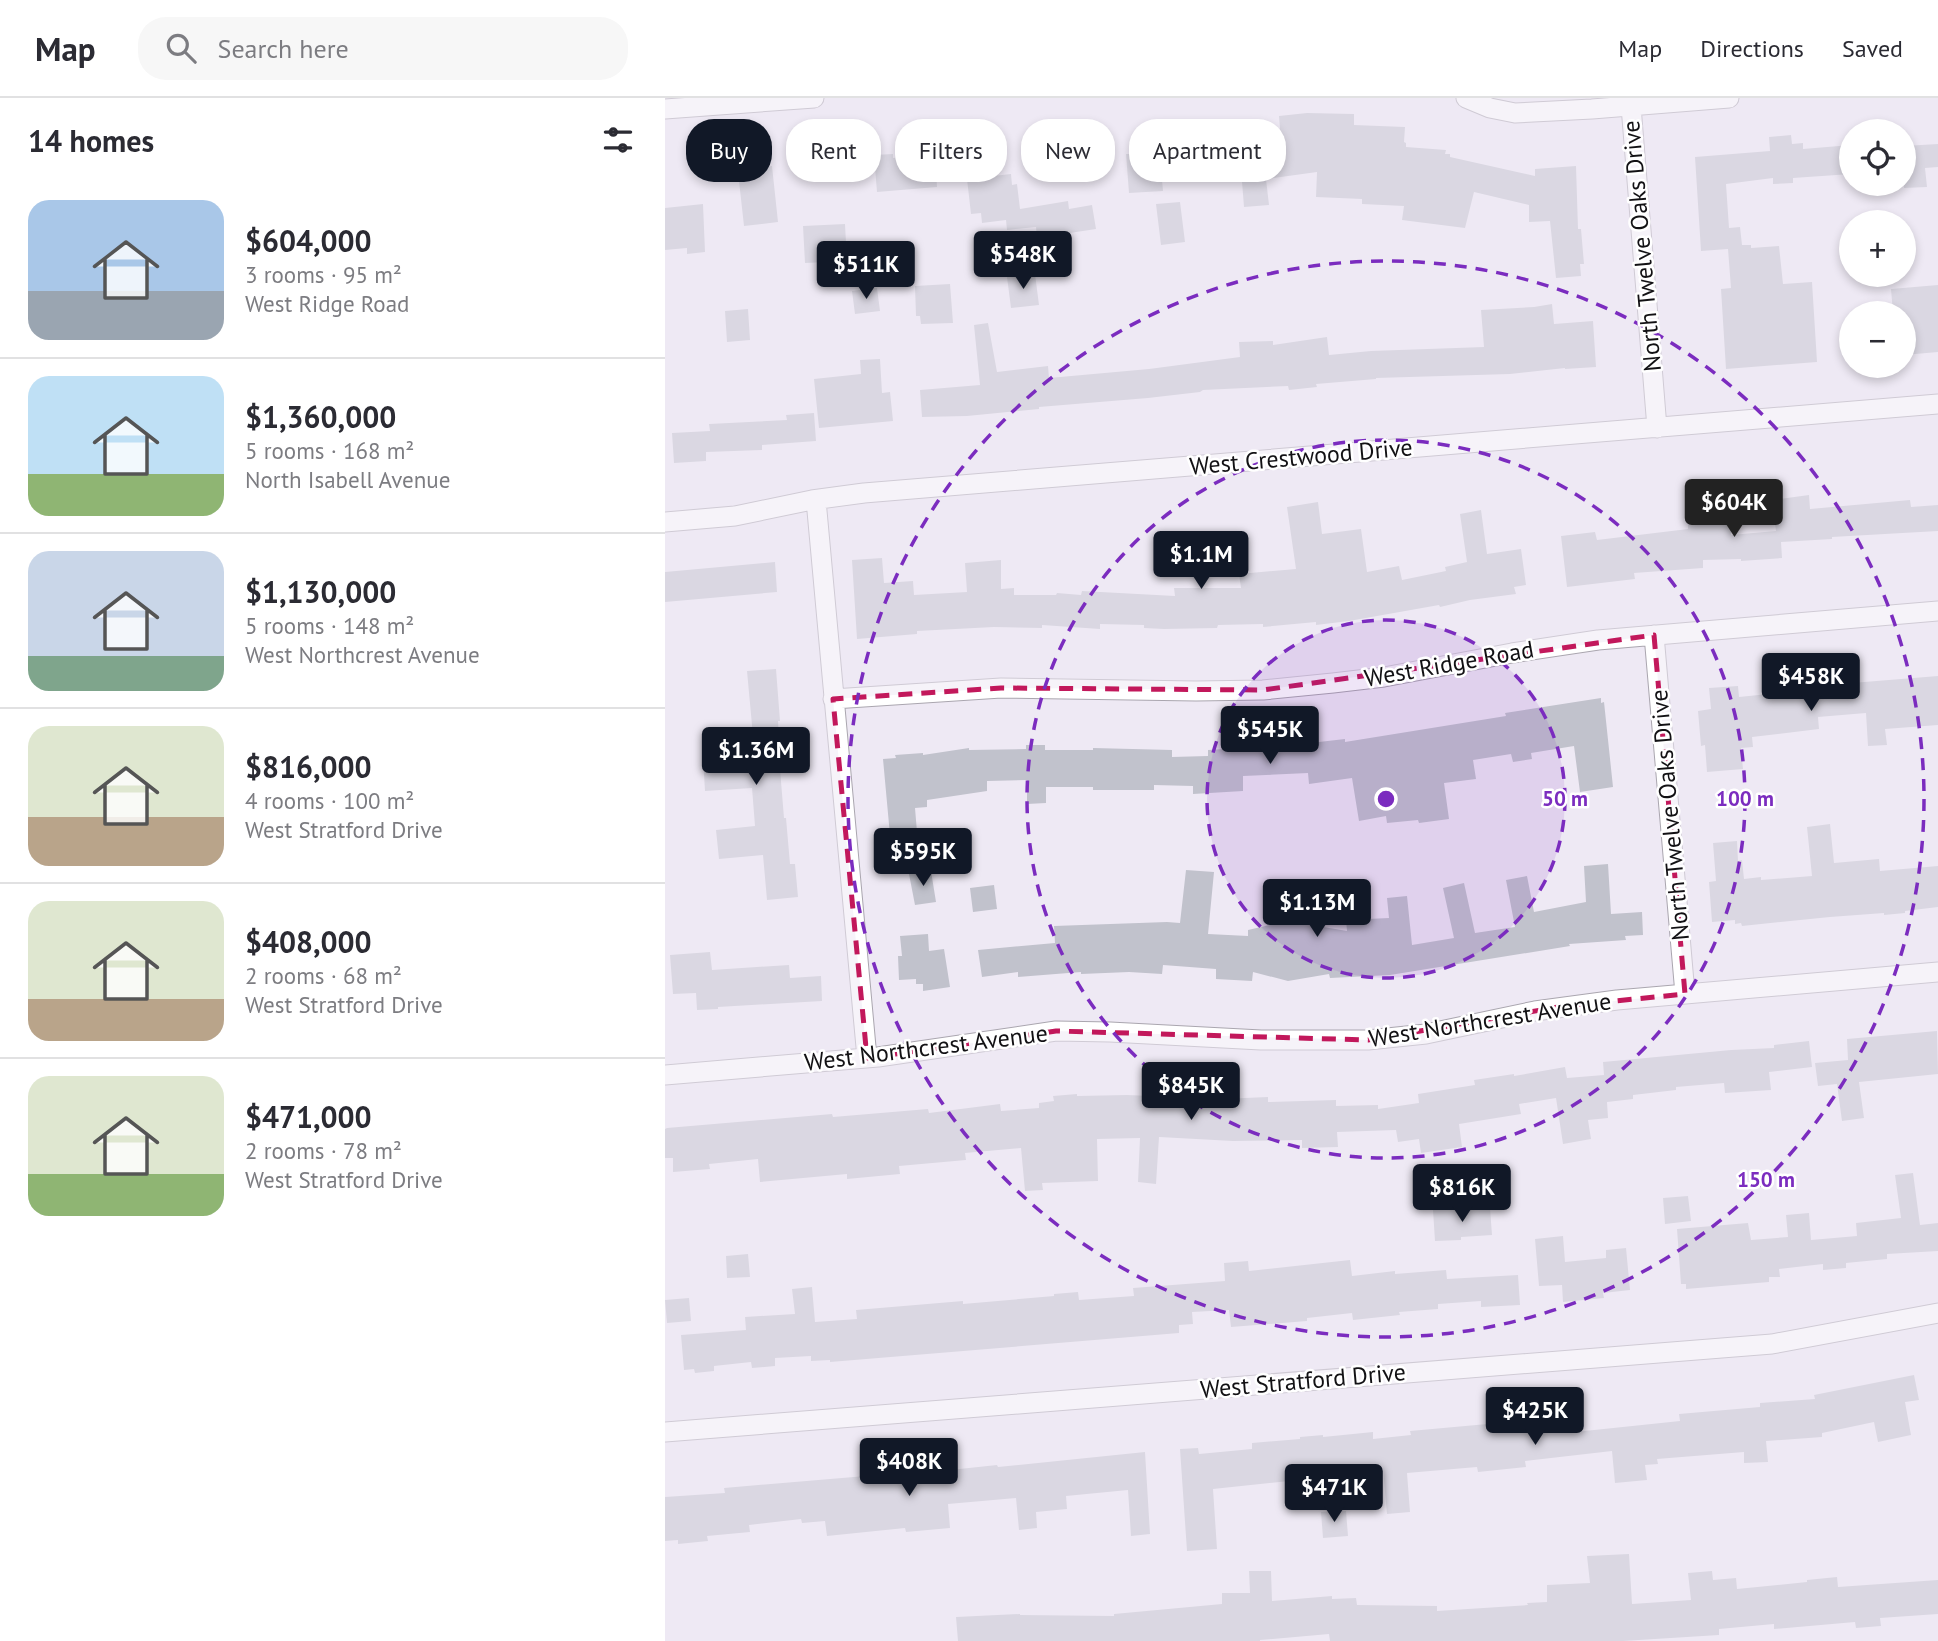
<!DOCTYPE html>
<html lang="en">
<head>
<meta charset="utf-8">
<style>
  :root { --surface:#fff; --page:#f7f7f7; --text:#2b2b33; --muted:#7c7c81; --line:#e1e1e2; --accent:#111827 }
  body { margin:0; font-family:"PT Sans",sans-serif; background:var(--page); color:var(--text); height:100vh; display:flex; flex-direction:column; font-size:26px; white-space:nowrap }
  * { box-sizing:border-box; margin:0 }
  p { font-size:23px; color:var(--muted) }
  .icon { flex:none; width:38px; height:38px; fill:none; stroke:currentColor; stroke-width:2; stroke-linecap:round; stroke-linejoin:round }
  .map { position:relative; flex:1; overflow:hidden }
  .side { display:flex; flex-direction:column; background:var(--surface); width:665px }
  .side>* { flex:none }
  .guide { position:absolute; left:21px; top:21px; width:665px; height:63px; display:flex; gap:14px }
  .fabs { position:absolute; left:1174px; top:21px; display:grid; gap:14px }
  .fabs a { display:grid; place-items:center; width:77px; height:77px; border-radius:50%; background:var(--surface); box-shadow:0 4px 10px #0003; font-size:35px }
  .price { position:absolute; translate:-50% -60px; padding:0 16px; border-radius:7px; background:var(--accent); color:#fff; font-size:23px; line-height:46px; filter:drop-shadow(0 2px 4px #0008) }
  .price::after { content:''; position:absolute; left:50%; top:42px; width:21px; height:16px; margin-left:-10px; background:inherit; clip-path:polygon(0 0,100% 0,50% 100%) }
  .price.active { background:#222; color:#fff }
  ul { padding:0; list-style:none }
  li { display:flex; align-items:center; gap:21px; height:175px; padding:0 28px }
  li+li { border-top:2px solid var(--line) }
  li span { display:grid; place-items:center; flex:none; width:196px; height:140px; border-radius:21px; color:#555 }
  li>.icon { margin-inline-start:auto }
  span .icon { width:84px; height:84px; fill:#fffc; stroke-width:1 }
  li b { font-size:30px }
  h2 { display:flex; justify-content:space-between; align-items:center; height:84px; padding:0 28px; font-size:30px }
  .pill { padding:0 24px; border-radius:28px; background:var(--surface); box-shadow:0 4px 10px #0003; font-size:24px; line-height:63px }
  .pill.active { background:var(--accent); color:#fff }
  header { display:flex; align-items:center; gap:42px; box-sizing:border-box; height:98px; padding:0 35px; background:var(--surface); border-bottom:2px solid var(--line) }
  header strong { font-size:33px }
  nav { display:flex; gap:38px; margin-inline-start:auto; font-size:24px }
  .search { width:490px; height:63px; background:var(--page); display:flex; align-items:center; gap:18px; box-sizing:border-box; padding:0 24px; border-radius:28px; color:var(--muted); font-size:26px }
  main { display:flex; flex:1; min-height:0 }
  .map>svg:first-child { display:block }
  .building { fill:#c1c2cc }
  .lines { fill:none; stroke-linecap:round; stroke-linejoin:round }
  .minor-casing { stroke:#aaa6af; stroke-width:21 }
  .minor { stroke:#fff; stroke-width:19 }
  .marked { fill:none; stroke:#c2185b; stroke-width:5; stroke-dasharray:14 9; stroke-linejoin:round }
  .ring { fill:none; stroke:#7b2cbf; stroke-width:3.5; stroke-dasharray:12 9 }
  .labels { text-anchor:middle; stroke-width:5; stroke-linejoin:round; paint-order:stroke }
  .street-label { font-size:24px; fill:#121114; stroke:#fff }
  .centre { fill:#7b2cbf; stroke:#fff; stroke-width:3.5 }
  .ring-label { font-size:21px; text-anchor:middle; font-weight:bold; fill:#7b2cbf; stroke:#fff; stroke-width:5; stroke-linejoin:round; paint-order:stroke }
</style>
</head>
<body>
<header>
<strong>Map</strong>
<div class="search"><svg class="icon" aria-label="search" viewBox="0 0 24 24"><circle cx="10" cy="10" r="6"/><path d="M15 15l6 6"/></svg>Search here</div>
<nav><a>Map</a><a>Directions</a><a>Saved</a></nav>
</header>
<main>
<section class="side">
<h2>14 homes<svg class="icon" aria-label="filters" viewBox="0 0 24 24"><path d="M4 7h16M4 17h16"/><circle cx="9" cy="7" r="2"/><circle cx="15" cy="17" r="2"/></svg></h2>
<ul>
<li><span style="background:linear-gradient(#a9c7e8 65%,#9aa5b1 0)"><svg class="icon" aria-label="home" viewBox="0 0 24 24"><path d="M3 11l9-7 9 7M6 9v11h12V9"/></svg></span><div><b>$604,000</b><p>3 rooms · 95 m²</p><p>West Ridge Road</p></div></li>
<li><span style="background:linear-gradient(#bfe0f5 70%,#8fb573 0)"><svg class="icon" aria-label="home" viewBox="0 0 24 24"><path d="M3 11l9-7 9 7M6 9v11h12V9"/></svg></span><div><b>$1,360,000</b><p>5 rooms · 168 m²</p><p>North Isabell Avenue</p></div></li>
<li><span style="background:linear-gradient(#c9d6e8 75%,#7fa58c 0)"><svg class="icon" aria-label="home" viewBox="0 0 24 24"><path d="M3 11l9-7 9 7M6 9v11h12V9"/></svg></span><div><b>$1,130,000</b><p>5 rooms · 148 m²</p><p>West Northcrest Avenue</p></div></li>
<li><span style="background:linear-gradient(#dfe7d0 65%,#b9a48a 0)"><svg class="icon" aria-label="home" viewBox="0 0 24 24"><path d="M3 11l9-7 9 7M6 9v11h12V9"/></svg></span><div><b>$816,000</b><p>4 rooms · 100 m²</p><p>West Stratford Drive</p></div></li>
<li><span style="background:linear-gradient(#dfe7d0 70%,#b9a48a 0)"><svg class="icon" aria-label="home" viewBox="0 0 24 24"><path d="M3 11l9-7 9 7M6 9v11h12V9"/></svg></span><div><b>$408,000</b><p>2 rooms · 68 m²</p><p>West Stratford Drive</p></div></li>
<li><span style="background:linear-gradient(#dfe7d0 70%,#8fb573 0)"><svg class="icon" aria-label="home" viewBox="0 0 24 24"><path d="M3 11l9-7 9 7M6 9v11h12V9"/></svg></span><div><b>$471,000</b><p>2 rooms · 78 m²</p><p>West Stratford Drive</p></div></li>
</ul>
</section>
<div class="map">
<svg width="1273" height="1543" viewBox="0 0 1273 1543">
  <rect width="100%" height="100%" fill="#eee9f4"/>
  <path class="building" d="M 642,15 L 689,16 L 689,27 L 740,29 L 739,44 L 741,45 L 741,49 L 781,52 L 780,56 L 785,56 L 785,59 L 870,78 L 870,71 L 911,68 L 913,131 L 916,131 L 919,166 L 915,166 L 916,178 L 891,180 L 885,123 L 864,124 L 864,107 L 809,94 L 800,130 L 737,122 L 739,108 L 697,106 L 697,101 L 651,99 L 652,74 L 601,81 L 604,107 L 579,109 L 576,71 L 545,74 L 543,44 L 577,42 L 578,60 L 617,56 L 614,18 Z
    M 1126,37 L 1127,46 L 1138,45 L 1138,51 L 1186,47 L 1186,76 L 1128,80 L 1128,85 L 1108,86 L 1108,80 L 1061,86 L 1064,130 L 1075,129 L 1077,147 L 1086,147 L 1086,150 L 1114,148 L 1118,186 L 1147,184 L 1152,264 L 1061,271 L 1056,191 L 1066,190 L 1063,151 L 1036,153 L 1030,59 L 1105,53 L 1104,39 Z
    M 1273,46 L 1273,69 L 1260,70 L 1262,89 L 1239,90 L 1239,48 Z
    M 492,49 L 493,59 L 495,59 L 498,93 L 464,95 L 461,56 L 469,56 L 469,51 Z
    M 228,56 L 228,60 L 270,56 L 272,89 L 212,94 L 209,57 Z
    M 107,68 L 113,124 L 79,128 L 74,83 L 86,81 L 85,71 Z
    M 346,76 L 347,87 L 352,86 L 355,111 L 403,103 L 404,111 L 427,107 L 431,131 L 372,140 L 371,129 L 342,132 L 341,122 L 317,125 L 316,115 L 306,116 L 302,81 Z
    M 515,104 L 520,144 L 496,147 L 491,106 Z
    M 38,106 L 40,154 L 22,156 L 22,150 L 0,152 L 0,110 Z
    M 180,126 L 182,163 L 140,165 L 138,128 Z
    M 370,176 L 374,207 L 346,210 L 342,179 Z
    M 285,186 L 288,225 L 256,226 L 255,218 L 251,218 L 250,188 Z
    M 1273,187 L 1273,254 L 1239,257 L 1239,215 L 1228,215 L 1226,191 Z
    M 212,190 L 215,213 L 190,216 L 187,193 Z
    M 887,206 L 889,226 L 928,223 L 931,269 L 900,271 L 900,270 L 845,276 L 711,280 L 711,281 L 651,286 L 652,289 L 624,292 L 623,288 L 538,292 L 535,294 L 483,300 L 374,309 L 374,311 L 302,318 L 257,319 L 255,292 L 315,287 L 309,227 L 323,225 L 332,274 L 383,268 L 384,280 L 484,271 L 575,259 L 574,244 L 608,243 L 608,247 L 662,239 L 664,257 L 706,253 L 819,249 L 816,212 L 869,209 Z
    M 83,211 L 85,242 L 62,244 L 60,213 Z
    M 215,261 L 217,295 L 225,294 L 228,323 L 154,330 L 149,281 L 196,276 L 195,262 Z
    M 149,315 L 151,343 L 97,347 L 97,352 L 41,354 L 41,363 L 9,365 L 7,335 L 45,333 L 44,326 L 122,322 L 121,317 Z
    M 1144,397 L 1145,411 L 1245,402 L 1246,409 L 1273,407 L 1273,433 L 1167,439 L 1167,441 L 1116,444 L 1117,460 L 1076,463 L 1076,461 L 1038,462 L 1038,470 L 969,475 L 970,481 L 902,489 L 896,438 L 930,434 L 932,442 L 1023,431 L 1023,427 L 1066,425 L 1066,437 L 1111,433 L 1107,402 Z
    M 653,404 L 657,436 L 696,431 L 702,474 L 734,468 L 737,482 L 781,473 L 780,469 L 802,464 L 795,416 L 816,412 L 822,456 L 856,451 L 861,487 L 849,489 L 851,496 L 805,502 L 775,509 L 774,507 L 684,523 L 651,527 L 651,524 L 598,529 L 598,526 L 553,527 L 552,530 L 499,531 L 479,530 L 479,527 L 435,526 L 435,531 L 377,527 L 377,530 L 329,529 L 252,533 L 252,536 L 192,541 L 187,462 L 217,460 L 219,485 L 248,483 L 249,497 L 302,494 L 300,465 L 336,462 L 336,491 L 349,490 L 349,497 L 391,497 L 392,495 L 416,497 L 417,493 L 510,498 L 509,490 L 576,490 L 574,476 L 631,471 L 622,409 Z
    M 110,464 L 112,494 L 0,504 L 0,474 Z
    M 111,571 L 115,623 L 113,623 L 116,671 L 115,671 L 119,720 L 121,720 L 125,766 L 130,766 L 133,799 L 102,802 L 98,757 L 54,761 L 51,732 L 90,728 L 87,690 L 40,693 L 37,642 L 88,638 L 82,573 Z
    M 1273,578 L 1273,627 L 1220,631 L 1222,647 L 1203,648 L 1201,615 L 1153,619 L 1154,631 L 1087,639 L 1088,649 L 1076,650 L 1078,671 L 1042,674 L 1040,647 L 1036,648 L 1033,613 L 1046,611 L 1044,590 L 1073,588 L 1074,599 L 1113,595 L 1112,587 L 1149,583 L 1150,588 Z
    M 936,600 L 936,605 L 939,604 L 948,689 L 915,694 L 909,648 L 866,655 L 867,661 L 848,664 L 846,656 L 808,662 L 811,681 L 779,685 L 784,721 L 754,725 L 753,722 L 722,725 L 721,718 L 694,723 L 687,680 L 644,686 L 643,675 L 578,678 L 578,693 L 528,696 L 528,688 L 489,687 L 489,692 L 428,692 L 428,689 L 381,689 L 381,705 L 362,706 L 362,682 L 322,683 L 322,693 L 262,702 L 262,709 L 250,710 L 253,746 L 226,748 L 218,661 L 231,660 L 230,657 L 258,655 L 258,657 L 304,650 L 304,652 L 361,651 L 361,647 L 380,647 L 380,652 L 428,652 L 428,650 L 507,652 L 507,659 L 543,658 L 543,652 L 628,647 L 680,641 L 680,644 L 841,618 L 840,615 Z
    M 1165,726 L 1169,765 L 1214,761 L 1215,773 L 1273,768 L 1273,809 L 1240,813 L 1240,815 L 1219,817 L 1219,815 L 1165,819 L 1077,828 L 1076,825 L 1070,826 L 1070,822 L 1047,824 L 1044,784 L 1051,783 L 1048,745 L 1072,743 L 1073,763 L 1077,762 L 1079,781 L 1096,779 L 1096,782 L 1147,778 L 1142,729 Z
    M 943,766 L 946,816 L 977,814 L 978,837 L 960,838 L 961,842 L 904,846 L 905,848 L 725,877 L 665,880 L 664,876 L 623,883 L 588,874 L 587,883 L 551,881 L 551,871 L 498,867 L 497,876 L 464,874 L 416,876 L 416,874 L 353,879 L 353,874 L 317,879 L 313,852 L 390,845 L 389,828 L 502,824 L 515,825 L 521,772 L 549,774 L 543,836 L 583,838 L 583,832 L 623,823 L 682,833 L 681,822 L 724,820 L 722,800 L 742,798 L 747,847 L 789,840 L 778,790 L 799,785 L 810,835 L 850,829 L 841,782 L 862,778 L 869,814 L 921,804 L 919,768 Z
    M 266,773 L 271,804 L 250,807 L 244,776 Z
    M 329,787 L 332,811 L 308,814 L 305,790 Z
    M 263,836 L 264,853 L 279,851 L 285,889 L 258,893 L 258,886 L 251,886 L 251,881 L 234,882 L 233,858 L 237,858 L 235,838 Z
    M 45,854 L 47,872 L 124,867 L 125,880 L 156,878 L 157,903 L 53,909 L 53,911 L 32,912 L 31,895 L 8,896 L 5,857 Z
    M 1272,933 L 1273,976 L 1194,984 L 1199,1020 L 1177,1023 L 1172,986 L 1153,988 L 1150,965 L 1183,962 L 1182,941 Z
    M 1144,943 L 1147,969 L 1104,974 L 1106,992 L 1060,995 L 1059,985 L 1011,989 L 1011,992 L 968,997 L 968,1001 L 942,1004 L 943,1020 L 923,1022 L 926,1041 L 898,1046 L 891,1000 L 854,1006 L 856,1016 L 794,1026 L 797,1049 L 756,1055 L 754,1041 L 733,1044 L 731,1032 L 672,1034 L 673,1049 L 637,1050 L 637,1042 L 568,1043 L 494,1039 L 491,1086 L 473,1084 L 475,1040 L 432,1041 L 433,1083 L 377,1085 L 378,1092 L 360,1093 L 356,1050 L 300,1055 L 301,1062 L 234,1068 L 235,1076 L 182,1081 L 182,1076 L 95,1084 L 93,1061 L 44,1066 L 45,1071 L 8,1074 L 8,1060 L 0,1060 L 0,1031 L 2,1030 L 167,1016 L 168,1019 L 263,1011 L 264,1015 L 335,1006 L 336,1013 L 374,1010 L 374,1005 L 389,1003 L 388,998 L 412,996 L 412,998 L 462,997 L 535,1000 L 535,997 L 556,998 L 556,1001 L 603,999 L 603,1004 L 671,1002 L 671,1008 L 713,1007 L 713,1011 L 754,1005 L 753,996 L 810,987 L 809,982 L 849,976 L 849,978 L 900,969 L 902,980 L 939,977 L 938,964 L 1066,952 L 1109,950 L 1109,947 Z
    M 1248,1075 L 1255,1127 L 1273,1125 L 1273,1153 L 1222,1156 L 1222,1161 L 1181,1165 L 1181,1170 L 1158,1172 L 1158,1166 L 1114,1171 L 1115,1179 L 1104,1179 L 1104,1184 L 1021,1191 L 1021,1186 L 1016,1186 L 1012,1131 L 1083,1125 L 1086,1142 L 1123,1139 L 1121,1117 L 1144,1115 L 1146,1142 L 1192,1138 L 1191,1125 L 1236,1120 L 1230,1077 Z
    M 1023,1098 L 1026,1123 L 1000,1126 L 998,1100 Z
    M 825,1110 L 827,1137 L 796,1139 L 796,1142 L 770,1143 L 768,1112 Z
    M 898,1138 L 900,1164 L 941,1160 L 941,1152 L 961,1150 L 965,1192 L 938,1195 L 939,1200 L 898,1204 L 897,1187 L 874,1188 L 870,1141 Z
    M 83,1156 L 85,1179 L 62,1180 L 61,1158 Z
    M 685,1162 L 687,1178 L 730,1173 L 730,1176 L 781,1172 L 782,1181 L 853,1177 L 855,1207 L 816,1209 L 816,1203 L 773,1206 L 773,1211 L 734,1214 L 735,1217 L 688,1222 L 687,1215 L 642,1220 L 642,1223 L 566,1229 L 564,1212 L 527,1214 L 528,1226 L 514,1227 L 514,1235 L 165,1264 L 165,1262 L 146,1263 L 146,1258 L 110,1260 L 110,1268 L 87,1270 L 86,1264 L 49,1268 L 49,1273 L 30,1275 L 29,1271 L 19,1272 L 16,1237 L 81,1232 L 80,1219 L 130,1216 L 127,1191 L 147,1189 L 150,1224 L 192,1221 L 191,1212 L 298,1203 L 298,1206 L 389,1198 L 389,1196 L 413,1194 L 414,1202 L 469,1198 L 468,1190 L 560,1183 L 559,1165 L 583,1163 L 584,1173 Z
    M 24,1200 L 26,1223 L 2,1225 L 0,1202 Z
    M 1249,1277 L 1254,1302 L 1240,1304 L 1246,1337 L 1213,1344 L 1209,1324 L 1157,1335 L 1157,1339 L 1101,1343 L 1103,1364 L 1079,1365 L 1079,1354 L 992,1361 L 993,1366 L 980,1367 L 982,1382 L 950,1385 L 947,1353 L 860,1363 L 861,1369 L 813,1374 L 812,1369 L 742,1375 L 745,1414 L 722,1416 L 718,1371 L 663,1376 L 663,1379 L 548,1391 L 552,1451 L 522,1453 L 515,1351 L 533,1350 L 534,1356 L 587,1351 L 587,1345 L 635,1341 L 635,1339 L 658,1337 L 658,1339 L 708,1334 L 708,1341 L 746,1337 L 745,1333 L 867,1322 L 867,1325 L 904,1322 L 905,1330 L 910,1329 L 910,1334 L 1015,1323 L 1014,1316 L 1095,1309 L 1095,1305 L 1150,1301 L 1149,1297 Z
    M 480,1354 L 485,1436 L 466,1438 L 463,1392 L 401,1398 L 402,1411 L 371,1414 L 372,1430 L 354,1432 L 351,1400 L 283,1406 L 285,1430 L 241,1434 L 240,1430 L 162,1438 L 160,1423 L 137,1425 L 136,1421 L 84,1427 L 85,1434 L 42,1438 L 43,1443 L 13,1446 L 13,1442 L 0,1443 L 0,1399 L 60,1395 L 59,1390 L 248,1374 L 248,1378 L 285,1375 L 285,1372 L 332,1367 L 333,1369 Z
    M 681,1413 L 683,1438 L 658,1440 L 656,1414 Z
    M 964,1456 L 967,1506 L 1026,1502 L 1023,1475 L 1047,1473 L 1048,1482 L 1071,1480 L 1072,1491 L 1142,1484 L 1142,1482 L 1172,1479 L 1173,1489 L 1273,1482 L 1273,1516 L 1215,1520 L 1216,1528 L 1191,1530 L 1190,1524 L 1109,1531 L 1109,1526 L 1054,1531 L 1054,1537 L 958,1543 L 665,1543 L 664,1536 L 595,1542 L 595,1543 L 293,1543 L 291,1519 L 355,1516 L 355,1517 L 449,1518 L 449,1516 L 557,1506 L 557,1495 L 585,1495 L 584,1473 L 606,1473 L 607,1503 L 667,1498 L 667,1501 L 691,1500 L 692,1507 L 772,1508 L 772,1513 L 863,1507 L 862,1505 L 882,1504 L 882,1487 L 925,1485 L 922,1458 Z"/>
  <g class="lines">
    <defs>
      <path id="minor" d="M 801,0 L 825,10 L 850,15 L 927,11 L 1064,0
        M 966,8 L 992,330
        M 0,11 L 149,0
        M 151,402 L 202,960
        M 0,424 L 70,418 L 147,402 L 199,395 L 1273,306
        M 989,537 L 1020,896
        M 168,601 L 336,590 L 531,593 L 598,592 L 668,585 L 719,579 L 847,555 L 933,542 L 1273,513
        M 0,977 L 213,959 L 391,933 L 445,934 L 596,942 L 703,942 L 761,936 L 870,913 L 952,902 L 1273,874
        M 0,1334 L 1107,1246 L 1273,1215"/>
    </defs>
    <use href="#minor" class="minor-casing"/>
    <use href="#minor" class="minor"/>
  </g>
  <path d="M0 0H1273V1543H0ZM 989,537 L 1020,896 L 899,908 L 703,942 L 391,933 L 202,960 L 168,601 L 336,590 L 598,592 Z" fill="#eee9f4" fill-opacity=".55" fill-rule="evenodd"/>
  <path class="marked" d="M 989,537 L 1020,896 L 899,908 L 703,942 L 391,933 L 202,960 L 168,601 L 336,590 L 598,592 Z"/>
  <circle cx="721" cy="701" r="179" fill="#7b2cbf" fill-opacity=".12"/>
  <g class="ring">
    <circle cx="721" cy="701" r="179"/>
    <circle cx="721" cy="701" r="359"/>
    <circle cx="721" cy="701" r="538"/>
  </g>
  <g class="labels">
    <g class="street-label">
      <text transform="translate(977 148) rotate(-95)" y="8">North Twelve Oaks Drive</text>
      <text transform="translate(636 359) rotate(-5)" y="8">West Crestwood Drive</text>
      <text transform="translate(784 566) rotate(-10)" y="8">West Ridge Road</text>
      <text transform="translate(1005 717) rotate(-95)" y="8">North Twelve Oaks Drive</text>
      <text transform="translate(825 922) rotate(-9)" y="8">West Northcrest Avenue</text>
      <text transform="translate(261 950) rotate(-7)" y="8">West Northcrest Avenue</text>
      <text transform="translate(638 1283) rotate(-5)" y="8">West Stratford Drive</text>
    </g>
  </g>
  <circle cx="721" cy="701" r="10" class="centre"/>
  <g class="ring-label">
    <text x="900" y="708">50 m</text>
    <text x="1080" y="708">100 m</text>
    <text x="1101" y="1089">150 m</text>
  </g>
</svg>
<div class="fabs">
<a><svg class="icon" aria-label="locate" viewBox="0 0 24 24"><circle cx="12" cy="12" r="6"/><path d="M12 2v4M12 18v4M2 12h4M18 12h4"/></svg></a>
<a>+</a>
<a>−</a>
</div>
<b class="price" style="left:358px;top:193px">$548K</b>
<b class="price" style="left:201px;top:203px">$511K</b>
<b class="price active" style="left:1069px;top:441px">$604K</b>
<b class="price" style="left:536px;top:493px">$1.1M</b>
<b class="price" style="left:1146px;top:615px">$458K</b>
<b class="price" style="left:605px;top:668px">$545K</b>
<b class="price" style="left:91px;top:689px">$1.36M</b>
<b class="price" style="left:258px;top:790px">$595K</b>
<b class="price" style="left:652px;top:841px">$1.13M</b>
<b class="price" style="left:526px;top:1024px">$845K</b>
<b class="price" style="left:797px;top:1126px">$816K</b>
<b class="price" style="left:870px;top:1349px">$425K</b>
<b class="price" style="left:244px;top:1400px">$408K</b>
<b class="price" style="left:669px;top:1426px">$471K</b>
<div class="guide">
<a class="pill active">Buy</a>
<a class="pill">Rent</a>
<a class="pill">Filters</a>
<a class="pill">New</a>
<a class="pill">Apartment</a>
</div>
</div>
</main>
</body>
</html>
